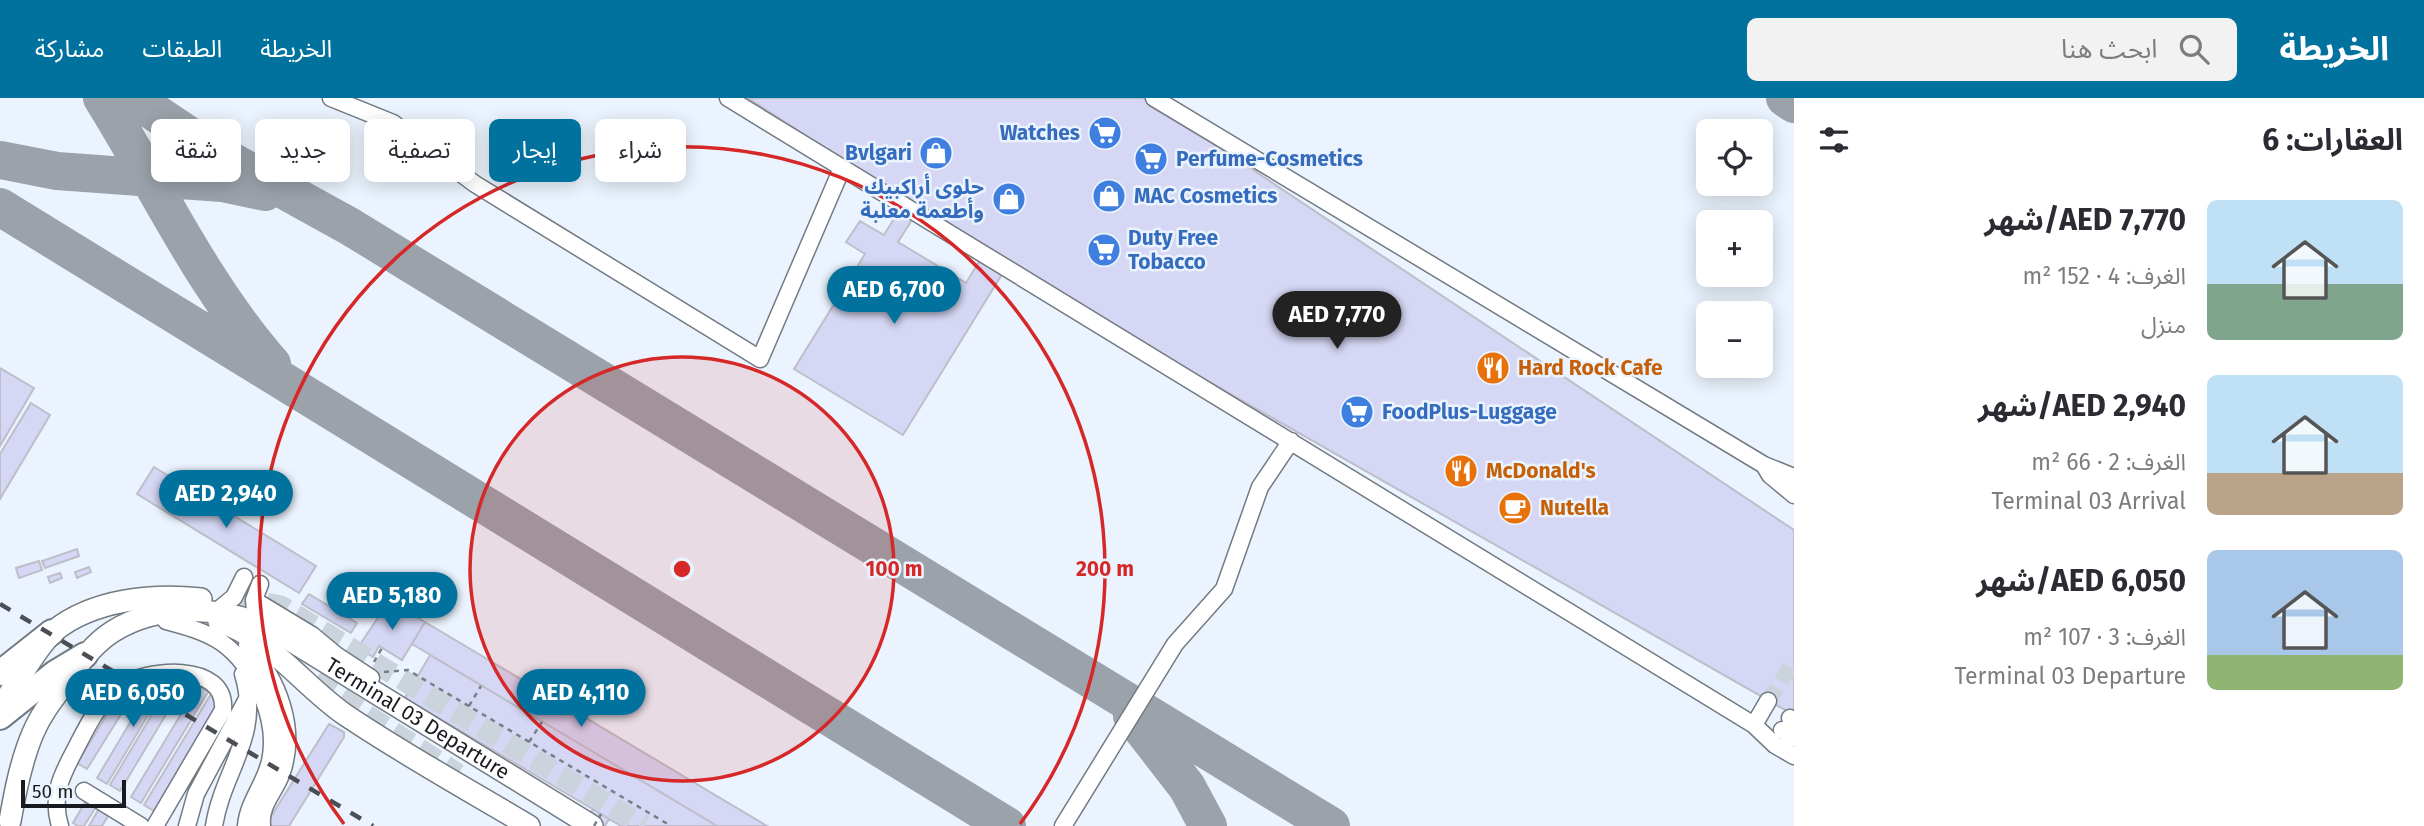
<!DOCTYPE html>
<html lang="ar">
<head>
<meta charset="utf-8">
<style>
  :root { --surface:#fff; --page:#f2f2f3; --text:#2b2b33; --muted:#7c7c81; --accent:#01729d }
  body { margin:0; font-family:"Fira Sans","Noto Sans Arabic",sans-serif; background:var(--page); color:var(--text); direction:rtl; height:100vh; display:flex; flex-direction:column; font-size:26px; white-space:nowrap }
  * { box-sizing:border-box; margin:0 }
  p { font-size:23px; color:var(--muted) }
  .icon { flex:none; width:38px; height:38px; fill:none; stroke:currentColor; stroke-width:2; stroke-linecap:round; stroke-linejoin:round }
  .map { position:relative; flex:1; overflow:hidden; direction:ltr }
  .side { display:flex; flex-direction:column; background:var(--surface); width:630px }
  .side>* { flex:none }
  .hud { position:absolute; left:21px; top:21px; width:665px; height:63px; direction:rtl; display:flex; gap:14px }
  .tools { position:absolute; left:1696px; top:21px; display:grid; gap:14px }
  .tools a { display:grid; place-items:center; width:77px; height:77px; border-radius:10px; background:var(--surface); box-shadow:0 4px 18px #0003; font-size:35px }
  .scale { position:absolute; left:21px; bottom:18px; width:105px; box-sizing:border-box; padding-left:7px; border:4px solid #171a1e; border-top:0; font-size:19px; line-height:24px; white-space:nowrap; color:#171a1e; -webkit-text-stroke:5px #ebf4fe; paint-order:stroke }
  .price { position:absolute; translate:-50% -60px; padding:0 16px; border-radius:24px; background:var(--accent); color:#fff; font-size:23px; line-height:46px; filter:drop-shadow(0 2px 4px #0008) }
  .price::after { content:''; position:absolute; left:50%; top:42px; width:21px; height:16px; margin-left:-10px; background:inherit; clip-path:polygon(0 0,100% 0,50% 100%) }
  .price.selected { background:#222; color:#fff }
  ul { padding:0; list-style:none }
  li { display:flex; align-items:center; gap:21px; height:175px; padding:0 21px }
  li span { display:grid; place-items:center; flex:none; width:196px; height:140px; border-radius:10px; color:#555 }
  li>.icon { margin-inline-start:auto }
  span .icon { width:84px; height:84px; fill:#fffc; stroke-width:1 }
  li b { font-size:30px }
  h2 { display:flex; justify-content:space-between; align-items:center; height:84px; padding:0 21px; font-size:30px }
  .tag { padding:0 24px; border-radius:10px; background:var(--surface); box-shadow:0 4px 18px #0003; font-size:24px; line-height:63px }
  .tag.selected { background:var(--accent); color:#fff }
  header { display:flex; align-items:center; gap:42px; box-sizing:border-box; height:98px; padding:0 35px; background:var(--accent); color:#fff }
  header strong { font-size:33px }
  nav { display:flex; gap:38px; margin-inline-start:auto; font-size:24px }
  .search { width:490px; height:63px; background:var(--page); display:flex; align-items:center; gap:18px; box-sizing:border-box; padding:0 24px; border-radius:10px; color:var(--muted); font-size:26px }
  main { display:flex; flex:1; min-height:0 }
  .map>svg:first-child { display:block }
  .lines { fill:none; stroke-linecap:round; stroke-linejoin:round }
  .taxiway { stroke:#9ba2aa; stroke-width:38 }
  .building { fill:#d5d7f4; stroke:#bebeca; stroke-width:2 }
  .minor-tunnel { stroke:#cbd3dc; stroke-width:16; stroke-dasharray:16 8; stroke-linecap:butt }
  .major-tunnel { stroke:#cbd3dc; stroke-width:21; stroke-dasharray:21 10; stroke-linecap:butt }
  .minor-casing { stroke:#727a82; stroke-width:19 }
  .major-casing { stroke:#727a82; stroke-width:24 }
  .highway-casing { stroke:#727a82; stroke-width:28 }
  .path { stroke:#797f85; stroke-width:2.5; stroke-dasharray:5 5; stroke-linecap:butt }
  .minor { stroke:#fff; stroke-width:16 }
  .major { stroke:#fff; stroke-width:21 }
  .highway { stroke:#fff; stroke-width:24 }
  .rail { stroke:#4b4f55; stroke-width:4.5; stroke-dasharray:12 12; stroke-linecap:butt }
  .path-bridge { stroke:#797f85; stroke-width:2.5; stroke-dasharray:5 5; stroke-linecap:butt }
  .ring { fill:none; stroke:#d62828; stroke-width:3.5 }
  .labels { text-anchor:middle; stroke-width:5; stroke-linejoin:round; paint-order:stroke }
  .shop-label { font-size:21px; font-weight:bold; fill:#366cbe; stroke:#ebf4fe; text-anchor:start }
  .food-label { font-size:21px; font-weight:bold; fill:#c56008; stroke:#ebf4fe; text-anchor:start }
  .street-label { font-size:21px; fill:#171a1e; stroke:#ebf4fe }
  .centre { fill:#d62828; stroke:#ebf4fe; stroke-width:3.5 }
  .ring-label { font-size:21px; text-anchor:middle; font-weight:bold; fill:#d62828; stroke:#ebf4fe; stroke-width:5; stroke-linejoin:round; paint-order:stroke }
</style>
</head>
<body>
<header>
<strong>الخريطة</strong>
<div class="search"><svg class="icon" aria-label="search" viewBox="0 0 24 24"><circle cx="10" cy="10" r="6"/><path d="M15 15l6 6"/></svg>ابحث هنا</div>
<nav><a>الخريطة</a><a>الطبقات</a><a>مشاركة</a></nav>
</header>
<main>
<section class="side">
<h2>العقارات: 6<svg class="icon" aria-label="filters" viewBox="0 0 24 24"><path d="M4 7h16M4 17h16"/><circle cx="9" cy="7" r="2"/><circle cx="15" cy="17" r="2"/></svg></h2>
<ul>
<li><span style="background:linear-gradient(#bfe0f5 60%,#7fa58c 0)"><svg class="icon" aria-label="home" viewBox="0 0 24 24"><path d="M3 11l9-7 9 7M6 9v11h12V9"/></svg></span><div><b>AED 7,770/شهر</b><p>الغرف: 4 · 152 m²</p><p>منزل</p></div></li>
<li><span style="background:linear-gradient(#bfe0f5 70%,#b9a48a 0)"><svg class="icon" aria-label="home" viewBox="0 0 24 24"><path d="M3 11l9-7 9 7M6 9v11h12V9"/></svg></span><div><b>AED 2,940/شهر</b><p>الغرف: 2 · 66 m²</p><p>Terminal 03 Arrival</p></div></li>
<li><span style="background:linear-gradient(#a9c7e8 75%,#8fb573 0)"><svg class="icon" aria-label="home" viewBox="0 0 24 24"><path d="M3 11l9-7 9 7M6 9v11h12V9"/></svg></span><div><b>AED 6,050/شهر</b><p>الغرف: 3 · 107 m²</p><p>Terminal 03 Departure</p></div></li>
</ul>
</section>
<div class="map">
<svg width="1794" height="728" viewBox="0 0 1794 728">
  <rect width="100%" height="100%" fill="#ebf4fe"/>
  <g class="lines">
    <path class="taxiway" d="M 102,0 C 157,88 203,188 272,266
      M 133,0 L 211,52 L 349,128 L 1331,728
      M 1785,0 L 1794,6
      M 0,62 L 57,73 L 222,85 L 265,94
      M 0,109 L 1007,728
      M 1132,618 L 1187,689 L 1208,728"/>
  </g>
  <path class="building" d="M 748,0 L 1143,0 L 1160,10 L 1794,432 L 1794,617 L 1004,167 Z
    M 901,109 L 915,117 L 898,144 L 966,185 L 981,160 L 1004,173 L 903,337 L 794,271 L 865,156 L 846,144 L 860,123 L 884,137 Z
    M 0,270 L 34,290 L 0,348 Z
    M 31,305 L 50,317 L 0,401 L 0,356 Z
    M 154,369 L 316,468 L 299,495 L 137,396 Z
    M 77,451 L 79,458 L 45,470 L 42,463 Z
    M 39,463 L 42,472 L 19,480 L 16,470 Z
    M 89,469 L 91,474 L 77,480 L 75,474 Z
    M 60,475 L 62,480 L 50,485 L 48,479 Z
    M 309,496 L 357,525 L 351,535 L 302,506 Z
    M 389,503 L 425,524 L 402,562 L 379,548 L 373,559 L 365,554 L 362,559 L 355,554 Z
    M 425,524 L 767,728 L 717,728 L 585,649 L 412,546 Z
    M 430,557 L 585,649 L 717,728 L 621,728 L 601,716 L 405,600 Z
    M 159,576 L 169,582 L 107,686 L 97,680 Z
    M 172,583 L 182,590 L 120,693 L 110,687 Z
    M 198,588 L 208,594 L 141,705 L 131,699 Z
    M 211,596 L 222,602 L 154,713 L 144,707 Z
    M 118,599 L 128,605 L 87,671 L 77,665 Z
    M 329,626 L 344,634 L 344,639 L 289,728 L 265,728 Z
    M 87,701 L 97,707 L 84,728 L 78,728 L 73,725 Z
    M 100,709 L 110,715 L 102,728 L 89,728 Z
    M 593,711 L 609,721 L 605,728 L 584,728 Z"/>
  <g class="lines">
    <path class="minor-tunnel" d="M 1768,603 L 1794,563"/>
    <path class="major-tunnel" d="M 237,508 L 254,503 L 281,508 L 644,728
      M 315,583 L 458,676"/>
    <defs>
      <path id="minor" d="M 331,0 L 393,25 L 475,86 L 760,261 L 842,70
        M 728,0 L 1754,627 L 1775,647 L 1794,658
        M 1154,0 L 1764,367 L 1794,379
        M 1764,367 L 1770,377 L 1794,397
        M 254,502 L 312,537 L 336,557 L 371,580
        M 217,513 L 234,499 L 244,479
        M 255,513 L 254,502 L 260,486
        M 166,523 C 185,528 204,533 221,544 C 255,568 279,622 270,663 C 265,686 248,704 246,728
        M 247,547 C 278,581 298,631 281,677 C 274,695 260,707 262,727
        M 1790,620 L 1794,623
        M 1754,627 L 1768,603
        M 1782,632 L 1794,640
        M 84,693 L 141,728
        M 60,728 C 51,698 61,678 75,652 C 87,629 97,606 118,590 C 145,570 227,563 223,612 L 155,728
        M 187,728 L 196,696 L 247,601
        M 214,728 C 223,671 262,639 243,576
        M 1063,728 L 1175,546 L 1224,491 L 1260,389 L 1291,343"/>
      <g id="major">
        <path d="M 219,524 C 271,540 301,586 344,616 C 403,656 467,691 529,728"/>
        <path d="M 1,609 C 14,589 38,547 54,533 C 94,501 153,496 201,501"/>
        <path id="s1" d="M 10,723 C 15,694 21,663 33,635 C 41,616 53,601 65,585 C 79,566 92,547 112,534 C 161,503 228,508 277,534 L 592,728"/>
      </g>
      <path id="highway" d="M 0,575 L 52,534
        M 0,619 L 55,575 L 85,557"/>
    </defs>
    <use href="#minor" class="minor-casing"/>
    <use href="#major" class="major-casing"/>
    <use href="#highway" class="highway-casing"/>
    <path class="path" d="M 374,564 L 382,550
      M 384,574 L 408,572 L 671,728
      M 469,608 L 481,588
      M 529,644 L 542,624"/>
    <use href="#minor" class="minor"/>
    <use href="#major" class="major"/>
    <use href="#highway" class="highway"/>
    <path class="rail" d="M 0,506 L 373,728"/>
    <path class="path-bridge" d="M 594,728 L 601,716"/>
  </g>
  <circle cx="682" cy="471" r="212" fill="#d62828" fill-opacity=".12"/>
  <g class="ring">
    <circle cx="682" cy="471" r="212"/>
    <path d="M344 726A423 423 0 1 1 1020 726"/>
  </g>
  <defs>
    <symbol id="supermarket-disc" viewBox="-11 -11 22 22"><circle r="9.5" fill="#3f7fe0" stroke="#ebf4fe"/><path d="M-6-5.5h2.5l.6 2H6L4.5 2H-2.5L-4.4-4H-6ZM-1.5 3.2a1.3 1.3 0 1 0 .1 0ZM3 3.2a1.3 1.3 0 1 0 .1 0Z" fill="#fff"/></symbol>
    <symbol id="shop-disc" viewBox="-11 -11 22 22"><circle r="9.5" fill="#3f7fe0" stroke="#ebf4fe"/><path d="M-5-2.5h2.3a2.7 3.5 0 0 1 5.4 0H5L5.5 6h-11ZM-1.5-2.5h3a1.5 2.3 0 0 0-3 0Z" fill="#fff"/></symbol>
    <symbol id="restaurant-disc" viewBox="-11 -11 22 22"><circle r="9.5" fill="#e8710a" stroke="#ebf4fe"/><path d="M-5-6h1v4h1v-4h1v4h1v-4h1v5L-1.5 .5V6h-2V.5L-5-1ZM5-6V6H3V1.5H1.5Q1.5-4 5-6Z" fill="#fff"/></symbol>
    <symbol id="cafe-disc" viewBox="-11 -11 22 22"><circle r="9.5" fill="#e8710a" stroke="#ebf4fe"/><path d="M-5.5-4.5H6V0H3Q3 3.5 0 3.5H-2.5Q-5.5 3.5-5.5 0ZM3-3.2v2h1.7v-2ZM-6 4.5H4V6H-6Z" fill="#fff"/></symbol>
  </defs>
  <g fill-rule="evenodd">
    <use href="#supermarket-disc" x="1086" y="16" width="38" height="38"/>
    <use href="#shop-disc" x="917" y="36" width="38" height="38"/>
    <use href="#supermarket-disc" x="1132" y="42" width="38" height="38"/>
    <use href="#shop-disc" x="1090" y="79" width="38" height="38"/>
    <use href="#shop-disc" x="990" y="82" width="38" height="38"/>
    <use href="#supermarket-disc" x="1085" y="133" width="38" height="38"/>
    <use href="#restaurant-disc" x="1474" y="251" width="38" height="38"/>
    <use href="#supermarket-disc" x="1338" y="295" width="38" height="38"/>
    <use href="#restaurant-disc" x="1442" y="354" width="38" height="38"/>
    <use href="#cafe-disc" x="1496" y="391" width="38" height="38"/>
  </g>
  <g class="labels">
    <g class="shop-label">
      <text x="1080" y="42" text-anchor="end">Watches</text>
      <text x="912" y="62" text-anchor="end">Bvlgari</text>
      <text x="1176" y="68">Perfume-Cosmetics</text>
      <text x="984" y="96" text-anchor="end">حلوى أراكبيك<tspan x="984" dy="24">وأطعمة معلبة</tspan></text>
      <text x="1134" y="105">MAC Cosmetics</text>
      <text x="1128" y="147">Duty Free<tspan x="1128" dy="24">Tobacco</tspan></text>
      <text x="1382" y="321">FoodPlus-Luggage</text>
    </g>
    <g class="food-label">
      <text x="1518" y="277">Hard Rock Cafe</text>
      <text x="1486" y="380">McDonald's</text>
      <text x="1540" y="417">Nutella</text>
    </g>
    <g class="street-label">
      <text dy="7" stroke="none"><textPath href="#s1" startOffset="558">Terminal 03 Departure</textPath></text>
    </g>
  </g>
  <circle cx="682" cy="471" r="10" class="centre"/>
  <g class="ring-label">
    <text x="894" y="478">100 m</text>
    <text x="1105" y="478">200 m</text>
  </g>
</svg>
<div class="tools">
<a><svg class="icon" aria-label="locate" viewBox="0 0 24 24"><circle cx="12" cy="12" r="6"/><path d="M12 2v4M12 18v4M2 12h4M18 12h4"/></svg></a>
<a>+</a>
<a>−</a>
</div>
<div class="scale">50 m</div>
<b class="price" style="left:894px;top:228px">AED 6,700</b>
<b class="price selected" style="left:1337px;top:253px">AED 7,770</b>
<b class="price" style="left:226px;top:432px">AED 2,940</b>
<b class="price" style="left:392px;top:534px">AED 5,180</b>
<b class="price" style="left:133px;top:631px">AED 6,050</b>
<b class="price" style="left:581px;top:631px">AED 4,110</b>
<div class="hud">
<a class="tag">شراء</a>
<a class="tag selected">إيجار</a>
<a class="tag">تصفية</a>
<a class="tag">جديد</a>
<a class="tag">شقة</a>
</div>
</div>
</main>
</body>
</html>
